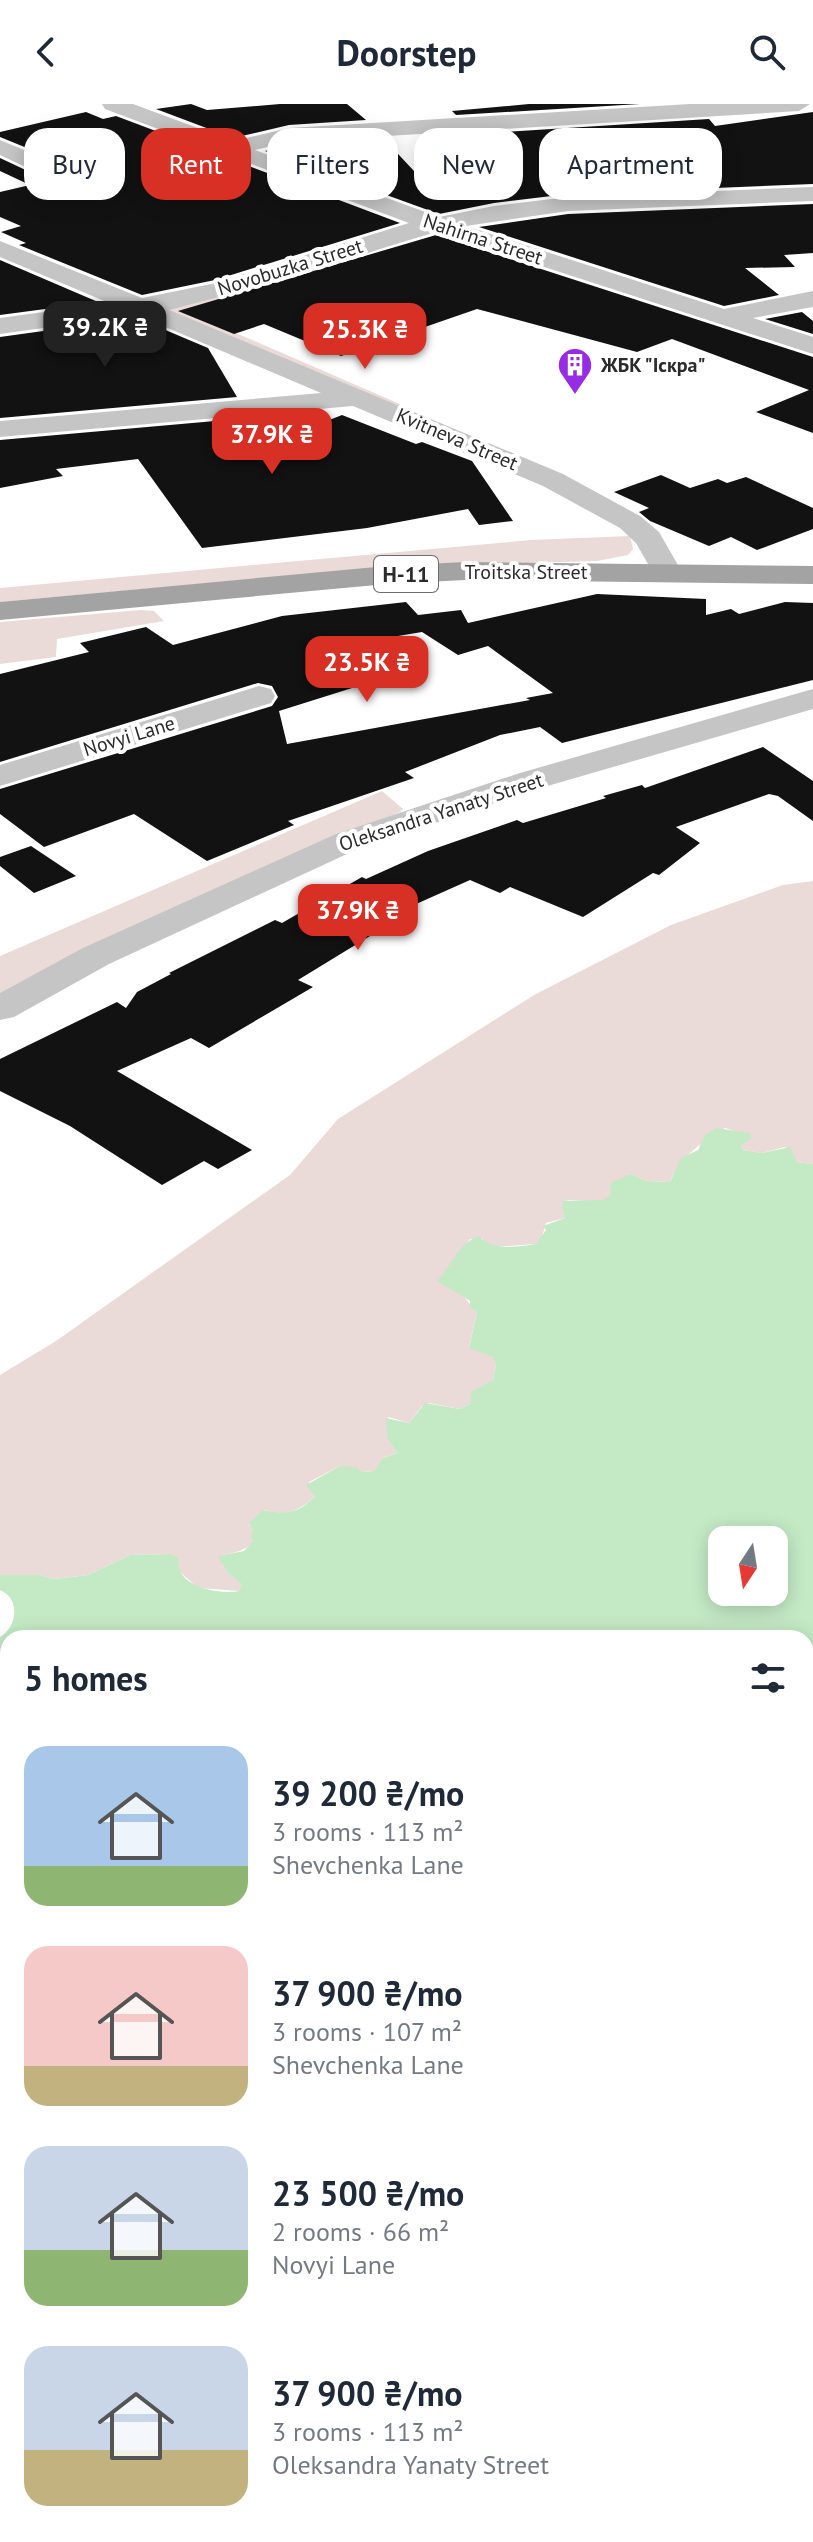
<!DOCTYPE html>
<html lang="en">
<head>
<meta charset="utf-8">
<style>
  :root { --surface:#fff; --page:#f2f2f3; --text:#1f2937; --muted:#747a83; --accent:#d93025 }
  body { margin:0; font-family:"PT Sans",sans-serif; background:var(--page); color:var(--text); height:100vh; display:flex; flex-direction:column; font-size:30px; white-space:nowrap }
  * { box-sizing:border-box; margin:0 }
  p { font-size:26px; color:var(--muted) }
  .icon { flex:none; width:44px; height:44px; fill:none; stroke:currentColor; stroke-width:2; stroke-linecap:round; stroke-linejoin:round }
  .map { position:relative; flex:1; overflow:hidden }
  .drawer { position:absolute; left:0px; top:1526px; width:814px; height:912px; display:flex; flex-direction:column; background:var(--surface); border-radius:24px 24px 0 0; box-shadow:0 4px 20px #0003 }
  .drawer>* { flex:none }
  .banner { position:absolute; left:24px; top:24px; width:766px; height:72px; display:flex; gap:16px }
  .needle { width:52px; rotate:192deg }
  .buttons { position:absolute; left:708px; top:1422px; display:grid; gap:16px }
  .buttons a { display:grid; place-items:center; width:80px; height:80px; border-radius:16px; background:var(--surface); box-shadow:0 4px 20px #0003; font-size:40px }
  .price { position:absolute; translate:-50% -68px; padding:0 18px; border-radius:16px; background:var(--accent); color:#fff; font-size:26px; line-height:52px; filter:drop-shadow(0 2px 4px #0008) }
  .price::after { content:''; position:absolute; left:50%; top:48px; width:24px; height:18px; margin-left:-12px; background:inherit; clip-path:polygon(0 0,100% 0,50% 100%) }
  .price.on { background:#222; color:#fff }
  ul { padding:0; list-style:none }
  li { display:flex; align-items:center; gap:24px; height:200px; padding:0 24px }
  li span { display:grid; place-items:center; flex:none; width:224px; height:160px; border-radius:24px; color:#555 }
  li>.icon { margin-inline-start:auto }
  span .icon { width:96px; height:96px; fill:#fffc; stroke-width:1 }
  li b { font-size:34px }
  h2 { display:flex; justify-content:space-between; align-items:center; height:96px; padding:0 24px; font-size:34px }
  .chip { padding:0 28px; border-radius:24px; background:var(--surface); box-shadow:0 4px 20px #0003; font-size:28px; line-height:72px }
  .chip.on { background:var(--accent); color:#fff }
  header { display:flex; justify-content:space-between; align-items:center; height:104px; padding:0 24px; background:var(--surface); font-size:36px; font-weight:700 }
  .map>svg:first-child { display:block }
  .green { fill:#eadad8 }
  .water { fill:#c4eac5; fill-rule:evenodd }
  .building { fill:#121212; fill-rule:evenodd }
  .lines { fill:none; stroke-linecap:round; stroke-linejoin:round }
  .minor { fill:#c5c5c5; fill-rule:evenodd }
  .major { fill:#a3a3a3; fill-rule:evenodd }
  .labels { text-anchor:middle; stroke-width:8; stroke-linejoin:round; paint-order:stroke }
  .far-street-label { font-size:20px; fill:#2b2b2b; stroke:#fff }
  .far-poi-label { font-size:20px; font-weight:bold; fill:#2b2b2b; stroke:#fff; text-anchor:start }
  .shield { fill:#fff; stroke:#6b6b6b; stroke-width:2 }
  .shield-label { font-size:22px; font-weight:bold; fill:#2b2b2b }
</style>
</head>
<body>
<header><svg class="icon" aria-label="back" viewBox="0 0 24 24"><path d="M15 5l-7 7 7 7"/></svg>Doorstep<svg class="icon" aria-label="search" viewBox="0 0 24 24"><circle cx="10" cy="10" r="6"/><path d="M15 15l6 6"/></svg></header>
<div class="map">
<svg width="813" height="2438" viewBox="0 0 813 2438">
  <rect width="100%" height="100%" fill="#fff"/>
  <path class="green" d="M 424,130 L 192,210 L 409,304 L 403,306 L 161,207 Z
    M 630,432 L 633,445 L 628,451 L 597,457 L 385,463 L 0,498 L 0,484 L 531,436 Z
    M 141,506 L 154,507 L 164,517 L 57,535 L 56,553 L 0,560 L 0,518 Z
    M 382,687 L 403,705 L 400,708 L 0,893 L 0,852 Z
    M 813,777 L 813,1060 L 797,1058 L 785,1043 L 762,1049 L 743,1046 L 741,1041 L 746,1036 L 740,1029 L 725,1024 C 704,1037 679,1053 670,1078 L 646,1077 L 631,1070 C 618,1078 618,1082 610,1093 C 602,1102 575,1094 564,1097 L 565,1114 L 546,1119 L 541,1136 L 536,1140 L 494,1143 L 484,1139 L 482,1134 L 470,1135 L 444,1170 L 477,1208 L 469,1243 L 493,1252 L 496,1261 L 493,1276 L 470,1300 L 460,1305 L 429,1299 L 422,1302 L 409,1319 L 388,1313 L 388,1336 L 397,1349 L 385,1353 L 374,1367 L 362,1368 L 340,1362 L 309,1378 L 315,1392 C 298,1408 286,1412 264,1406 L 249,1420 C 265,1441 239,1449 222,1451 L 228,1469 L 243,1480 L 239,1487 L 198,1484 L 181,1469 L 170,1450 L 130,1451 L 88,1471 L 54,1475 L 39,1471 L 0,1471 L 0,1271 L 56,1237 L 290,1071 L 338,1015 L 534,891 L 671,821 L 783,781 Z"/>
  <path class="water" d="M 716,1024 L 750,1029 L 751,1035 L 741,1041 L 743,1046 L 762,1049 L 790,1043 L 797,1058 L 813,1060 L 813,2438 L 0,2438 L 0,1533 C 17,1523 21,1495 0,1486 L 0,1471 L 39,1471 L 54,1475 L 88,1471 L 130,1451 L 170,1450 L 179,1454 C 173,1482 218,1491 239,1487 L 242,1480 L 228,1469 L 218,1452 L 244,1447 L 253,1437 L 251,1432 L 253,1427 L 249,1419 L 263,1406 C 286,1411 299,1409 315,1392 L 306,1381 L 340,1362 L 356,1363 L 362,1368 L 374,1367 L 383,1354 L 397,1349 L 388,1336 L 386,1314 L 409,1319 L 425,1299 L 460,1305 L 470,1300 L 471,1288 L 493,1276 L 496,1261 L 493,1253 L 469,1244 L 477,1208 L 470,1203 L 470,1197 L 437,1177 C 450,1164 460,1137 479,1132 C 491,1147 517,1143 536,1140 L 546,1126 L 543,1122 L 565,1114 L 562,1102 L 564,1097 L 603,1096 L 611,1091 L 610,1079 L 631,1070 L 646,1077 L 670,1078 L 681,1054 L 698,1046 L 705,1031 ZM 722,1436 L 774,1436 L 774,1488 L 722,1488 ZM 8,1534 L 806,1534 L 806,2430 L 8,2430 Z"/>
  <path class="building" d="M 191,0 L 207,6 L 280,0 L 347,0 L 366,16 L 289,21 L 233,34 L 156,5 Z
    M 529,0 L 640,0 L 456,11 L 452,7 Z
    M 86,8 L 103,15 L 116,12 L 400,119 L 215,176 L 142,191 L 19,141 L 26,139 L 1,128 L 21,122 L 0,113 L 0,88 L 30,81 L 0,67 L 0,54 L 32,69 L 48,69 L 55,61 L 49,53 L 0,33 L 0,28 Z
    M 813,8 L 813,80 L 568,90 L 494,99 L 439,110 L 265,47 L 289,41 L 384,35 L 429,83 L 505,69 L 472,30 L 709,15 L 715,22 Z
    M 813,100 L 813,149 L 784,151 L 795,163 L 745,164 L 779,191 L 724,202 L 479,123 L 568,110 Z
    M 436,131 L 813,253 L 813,329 L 756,308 L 809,286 L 672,235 L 637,248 L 477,205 L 341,252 L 264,220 L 234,230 L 178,207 Z
    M 0,156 L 98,198 L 0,211 Z
    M 802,208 L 813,217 L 813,230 L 765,215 Z
    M 137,214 L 208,244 L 237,293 L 0,314 L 0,233 Z
    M 342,311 L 416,340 L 422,338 L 472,357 L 513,417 L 479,421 L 468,405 L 367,424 L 202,444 L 138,355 L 56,365 L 63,372 L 0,384 L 0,336 L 249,314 L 262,335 L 289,332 Z
    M 661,371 L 690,384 L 718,375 L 727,379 L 746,373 L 813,404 L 813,425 L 757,446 L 731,433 L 709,442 L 650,417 L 639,408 L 649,404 L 614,388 Z
    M 597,490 L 706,495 L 706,511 L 731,505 L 739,510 L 785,498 L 813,499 L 813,576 L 562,639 L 540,623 L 500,631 L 405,668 L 414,674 L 288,717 L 294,721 L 207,757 L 134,710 L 44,743 L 0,710 L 0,685 L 272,602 L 278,593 L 272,582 L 258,579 L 0,658 L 0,570 L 89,548 L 80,539 L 146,523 L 173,541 L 282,512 L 406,498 L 418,511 L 461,506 L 468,519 ZM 422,528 L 458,551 L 488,542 L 553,589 L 526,594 L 530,596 L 287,640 L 279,607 L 368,579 L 320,545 Z
    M 763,643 L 813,677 L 813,717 L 778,692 L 769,690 L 676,723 L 700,739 L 659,771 L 653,769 L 583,813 L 510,783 L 500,789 L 470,776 L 378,817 L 388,821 L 298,876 L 313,883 L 209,944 L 191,934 L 117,967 L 252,1046 L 218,1065 L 204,1057 L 162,1081 L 70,1022 L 0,987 L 0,955 L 117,898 L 126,904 L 137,888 L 171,870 L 169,869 L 275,816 L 282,819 L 362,773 L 366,775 L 428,747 L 517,716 L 523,719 L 606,694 L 603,692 L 642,681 L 645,684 Z
    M 31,742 L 76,772 L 34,789 L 0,762 L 0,753 Z"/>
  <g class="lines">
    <path class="minor" d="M 102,0 L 133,0 L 233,37 L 289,24 L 690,0 L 810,0 L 799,7 L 289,38 L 255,46 L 439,113 L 494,102 L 568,93 L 813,83 L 813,97 L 568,107 L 466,122 L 724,205 L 813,187 L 813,203 L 753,214 L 813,233 L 813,250 L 436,128 L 234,189 L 169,206 L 563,370 L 640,412 L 659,428 L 682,468 L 678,474 L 667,477 L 656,474 L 636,439 L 620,424 L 543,382 L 353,302 L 0,333 L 0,317 L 321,289 L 137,211 L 0,230 L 0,214 L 109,199 L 0,153 L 0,137 L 142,194 L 216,179 L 409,119 L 105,5 Z
      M 0,36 L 48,56 L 52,61 L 48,66 L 32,66 L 0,51 Z
      M 259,582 L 271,585 L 275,592 L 271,599 L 0,682 L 0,661 Z
      M 813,585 L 813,605 L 544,683 L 360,744 L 109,860 L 14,913 L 0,916 L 0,889 L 83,844 L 336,730 L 520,669 Z"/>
    <path class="major" d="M 465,458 L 813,462 L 813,480 L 465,476 L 387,480 L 0,516 L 0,498 L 387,462 Z"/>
  </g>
  <defs>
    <symbol id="building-pin" viewBox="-11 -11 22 30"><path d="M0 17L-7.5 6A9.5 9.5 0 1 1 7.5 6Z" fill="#962ce4" stroke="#fff"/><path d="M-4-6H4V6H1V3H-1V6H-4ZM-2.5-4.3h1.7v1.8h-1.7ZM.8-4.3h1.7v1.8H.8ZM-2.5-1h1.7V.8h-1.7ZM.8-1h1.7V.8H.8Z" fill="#fff"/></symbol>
  </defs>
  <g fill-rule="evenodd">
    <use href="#building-pin" x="555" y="241" width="40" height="54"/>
  </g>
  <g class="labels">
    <g class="far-street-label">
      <text transform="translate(483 135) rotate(18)" y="7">Nahirna Street</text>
      <text transform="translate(290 163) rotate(-17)" y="7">Novobuzka Street</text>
      <text transform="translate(457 335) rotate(23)" y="7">Kvitneva Street</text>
      <text x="526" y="475">Troitska Street</text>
      <text transform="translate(129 632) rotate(-17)" y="7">Novyi Lane</text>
      <text transform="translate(441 708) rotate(-18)" y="7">Oleksandra Yanaty Street</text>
    </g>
    <g class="far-poi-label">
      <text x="601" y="268">ЖБК "Іскра"</text>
    </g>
    <rect class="shield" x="374" y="452" width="64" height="36" rx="6"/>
    <g class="shield-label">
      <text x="406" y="478">Н-11</text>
    </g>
  </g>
</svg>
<div class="buttons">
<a><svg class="needle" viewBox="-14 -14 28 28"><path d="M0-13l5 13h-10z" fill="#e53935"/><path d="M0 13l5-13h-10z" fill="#747a83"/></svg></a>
</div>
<b class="price on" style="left:105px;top:265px">39.2K ₴</b>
<b class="price" style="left:365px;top:267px">25.3K ₴</b>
<b class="price" style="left:272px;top:372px">37.9K ₴</b>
<b class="price" style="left:367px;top:600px">23.5K ₴</b>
<b class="price" style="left:358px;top:848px">37.9K ₴</b>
<div class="banner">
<a class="chip">Buy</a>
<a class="chip on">Rent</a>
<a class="chip">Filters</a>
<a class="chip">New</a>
<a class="chip">Apartment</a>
</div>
<section class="drawer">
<h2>5 homes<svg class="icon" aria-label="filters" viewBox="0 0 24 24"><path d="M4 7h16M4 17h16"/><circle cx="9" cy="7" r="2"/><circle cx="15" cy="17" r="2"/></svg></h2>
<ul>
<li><span style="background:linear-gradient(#a9c7e8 75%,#8fb573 0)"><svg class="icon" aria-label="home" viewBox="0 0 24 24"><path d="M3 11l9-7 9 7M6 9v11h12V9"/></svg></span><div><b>39 200 ₴/mo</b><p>3 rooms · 113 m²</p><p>Shevchenka Lane</p></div></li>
<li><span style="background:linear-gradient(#f6c9c9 75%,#c2b280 0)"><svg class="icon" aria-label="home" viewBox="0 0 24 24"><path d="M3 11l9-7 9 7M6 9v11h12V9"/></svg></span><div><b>37 900 ₴/mo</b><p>3 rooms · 107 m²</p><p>Shevchenka Lane</p></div></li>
<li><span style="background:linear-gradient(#c9d6e8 65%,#8fb573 0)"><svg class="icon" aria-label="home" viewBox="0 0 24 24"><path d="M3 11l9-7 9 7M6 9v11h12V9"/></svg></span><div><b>23 500 ₴/mo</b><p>2 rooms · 66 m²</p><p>Novyi Lane</p></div></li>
<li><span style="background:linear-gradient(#c9d6e8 65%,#c2b280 0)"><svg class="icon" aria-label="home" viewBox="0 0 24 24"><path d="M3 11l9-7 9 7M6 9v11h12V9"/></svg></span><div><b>37 900 ₴/mo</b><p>3 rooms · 113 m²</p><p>Oleksandra Yanaty Street</p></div></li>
</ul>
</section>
</div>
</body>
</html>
